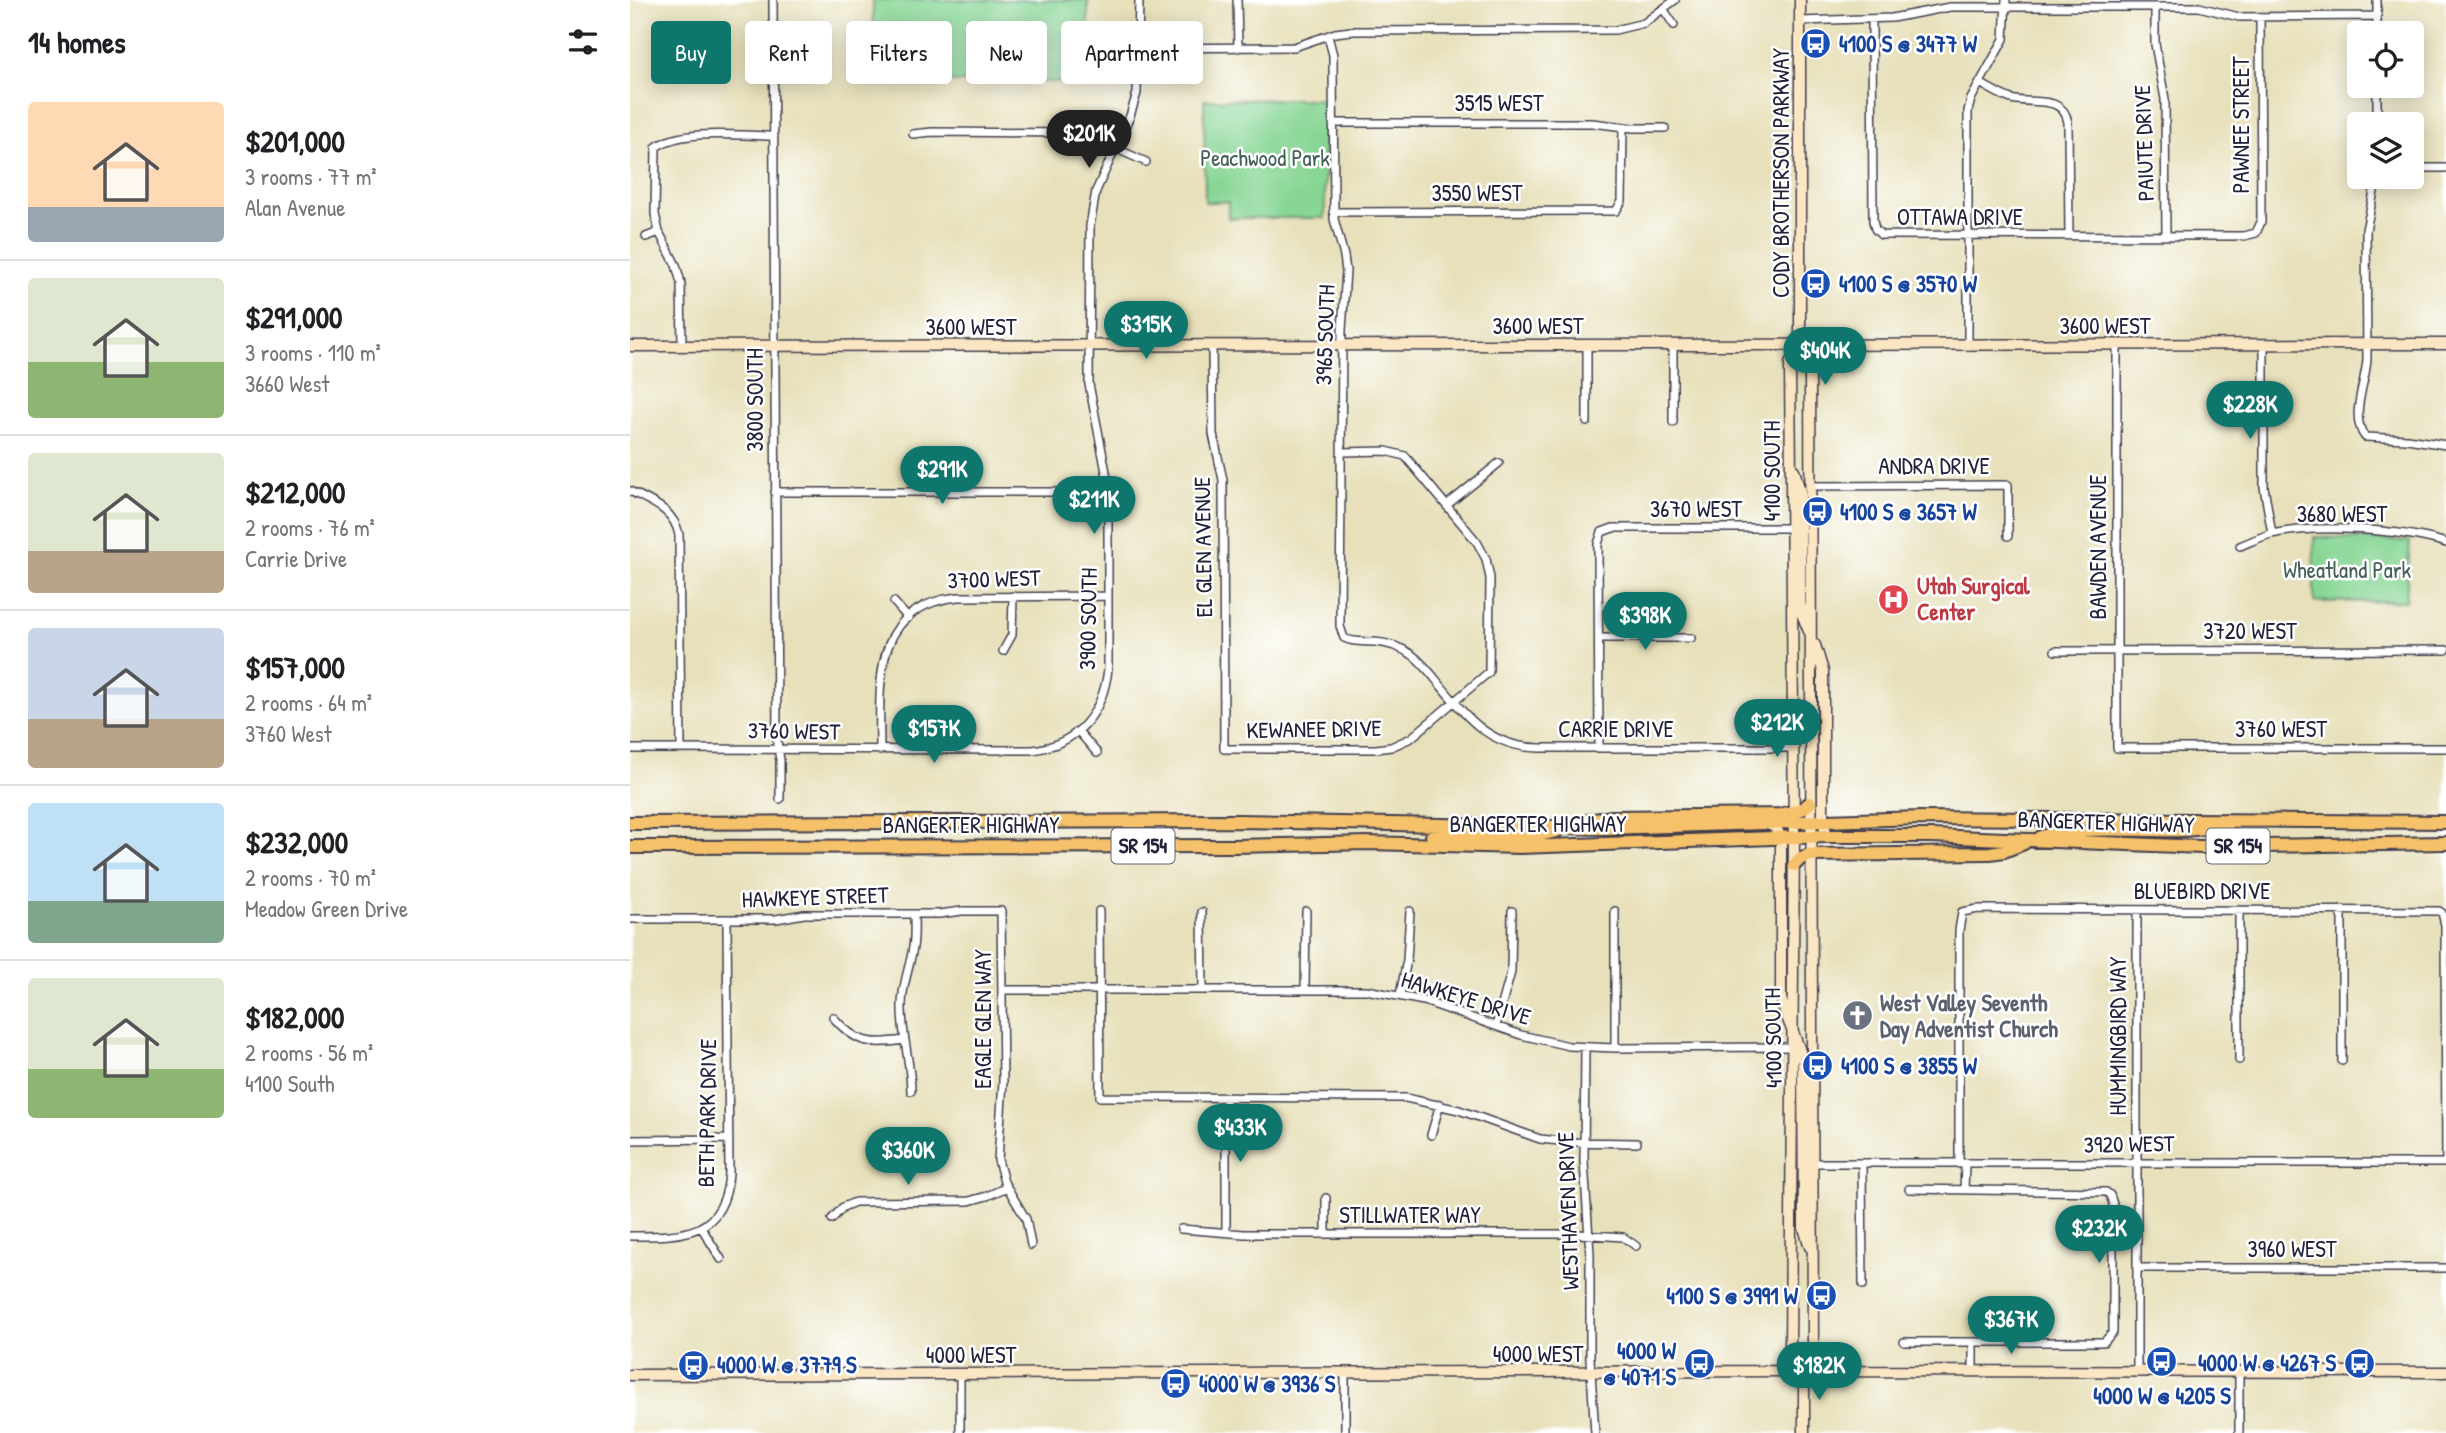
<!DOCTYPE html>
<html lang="en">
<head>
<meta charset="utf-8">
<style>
  :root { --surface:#fff; --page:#f2f2f2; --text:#202124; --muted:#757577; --line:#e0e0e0; --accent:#0f766e }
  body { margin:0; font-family:"Patrick Hand",sans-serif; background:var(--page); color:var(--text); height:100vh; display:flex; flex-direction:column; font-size:26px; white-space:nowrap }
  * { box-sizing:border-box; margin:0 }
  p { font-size:23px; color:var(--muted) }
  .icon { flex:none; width:38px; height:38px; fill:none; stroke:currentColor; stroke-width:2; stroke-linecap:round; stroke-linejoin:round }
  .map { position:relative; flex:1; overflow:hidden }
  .drawer { display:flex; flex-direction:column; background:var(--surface); width:630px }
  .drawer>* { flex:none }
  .banner { position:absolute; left:21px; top:21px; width:665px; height:63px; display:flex; gap:14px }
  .tools { position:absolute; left:1717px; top:21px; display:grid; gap:14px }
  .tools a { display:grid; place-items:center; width:77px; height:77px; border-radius:7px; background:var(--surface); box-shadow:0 4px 18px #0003; font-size:35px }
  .price { position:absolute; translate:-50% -60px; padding:0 16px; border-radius:24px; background:var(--accent); color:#fff; font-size:23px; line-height:46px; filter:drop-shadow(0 2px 4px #0008) }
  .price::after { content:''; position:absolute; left:50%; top:42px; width:21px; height:16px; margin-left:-10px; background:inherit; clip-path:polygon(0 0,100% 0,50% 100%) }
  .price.active { background:#222; color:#fff }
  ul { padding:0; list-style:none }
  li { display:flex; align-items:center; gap:21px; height:175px; padding:0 28px }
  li+li { border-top:2px solid var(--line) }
  li span { display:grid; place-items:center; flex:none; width:196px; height:140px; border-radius:7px; color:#555 }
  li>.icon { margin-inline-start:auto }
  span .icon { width:84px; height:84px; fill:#fffc; stroke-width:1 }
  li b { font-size:30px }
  h2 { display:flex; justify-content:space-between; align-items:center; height:84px; padding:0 28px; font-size:30px }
  .tag { padding:0 24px; border-radius:7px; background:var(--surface); box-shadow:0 4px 18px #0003; font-size:24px; line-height:63px }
  .tag.active { background:var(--accent); color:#fff }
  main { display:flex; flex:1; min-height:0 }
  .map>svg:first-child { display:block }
  .green { fill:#87d695; stroke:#547c68; stroke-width:2 }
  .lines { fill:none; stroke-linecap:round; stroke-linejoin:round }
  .street-casing { stroke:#403e4e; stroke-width:10 }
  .secondary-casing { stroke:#403e4e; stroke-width:13 }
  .highway-casing { stroke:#403e4e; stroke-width:16 }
  .street { stroke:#fff; stroke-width:7 }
  .secondary { stroke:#fbe6c4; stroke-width:10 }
  .highway { stroke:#f5c16b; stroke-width:12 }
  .labels { text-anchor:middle; stroke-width:5; stroke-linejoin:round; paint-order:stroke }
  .shield { fill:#fff; stroke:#646476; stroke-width:2 }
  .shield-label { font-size:21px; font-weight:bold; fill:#22223b }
  .transit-label { font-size:23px; font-weight:bold; fill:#164399; stroke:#fff; text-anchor:start }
  .street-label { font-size:23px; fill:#22223b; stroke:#fff }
  .park-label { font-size:23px; fill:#45615a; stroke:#fff }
  .health-label { font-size:23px; font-weight:bold; fill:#be3a42; stroke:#fff; text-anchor:start }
  .worship-label { font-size:23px; font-weight:bold; fill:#5b616d; stroke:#fff; text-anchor:start }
</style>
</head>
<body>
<main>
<section class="drawer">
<h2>14 homes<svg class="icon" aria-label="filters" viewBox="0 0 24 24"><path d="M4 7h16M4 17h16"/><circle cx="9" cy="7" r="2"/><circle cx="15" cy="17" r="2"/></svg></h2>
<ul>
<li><span style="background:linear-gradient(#ffd9b3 75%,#9aa5b1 0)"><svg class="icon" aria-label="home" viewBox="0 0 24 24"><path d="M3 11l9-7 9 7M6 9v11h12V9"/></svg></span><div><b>$201,000</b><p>3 rooms · 77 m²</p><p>Alan Avenue</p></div></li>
<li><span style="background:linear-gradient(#dfe7d0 60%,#8fb573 0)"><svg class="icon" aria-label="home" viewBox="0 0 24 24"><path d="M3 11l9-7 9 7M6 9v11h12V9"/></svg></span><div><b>$291,000</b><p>3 rooms · 110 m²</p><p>3660 West</p></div></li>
<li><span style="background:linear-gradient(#dfe7d0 70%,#b9a48a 0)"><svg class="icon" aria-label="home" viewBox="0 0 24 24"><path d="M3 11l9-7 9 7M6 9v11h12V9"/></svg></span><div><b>$212,000</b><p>2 rooms · 76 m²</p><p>Carrie Drive</p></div></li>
<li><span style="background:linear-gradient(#c9d6e8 65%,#b9a48a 0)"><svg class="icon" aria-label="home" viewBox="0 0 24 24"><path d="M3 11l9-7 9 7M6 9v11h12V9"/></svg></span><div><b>$157,000</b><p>2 rooms · 64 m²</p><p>3760 West</p></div></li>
<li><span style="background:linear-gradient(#bfe0f5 70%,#7fa58c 0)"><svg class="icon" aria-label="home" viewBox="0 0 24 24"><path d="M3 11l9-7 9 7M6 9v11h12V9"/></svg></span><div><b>$232,000</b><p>2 rooms · 70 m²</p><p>Meadow Green Drive</p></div></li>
<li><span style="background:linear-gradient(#dfe7d0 65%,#8fb573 0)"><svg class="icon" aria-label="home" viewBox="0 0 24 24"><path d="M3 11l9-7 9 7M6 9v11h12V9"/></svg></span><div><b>$182,000</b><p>2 rooms · 56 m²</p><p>4100 South</p></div></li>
</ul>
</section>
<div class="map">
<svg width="1816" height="1433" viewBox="0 0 1816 1433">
  <rect width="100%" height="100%" fill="#fff"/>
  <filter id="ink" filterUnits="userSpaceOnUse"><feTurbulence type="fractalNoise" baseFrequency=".0143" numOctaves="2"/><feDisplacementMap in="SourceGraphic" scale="14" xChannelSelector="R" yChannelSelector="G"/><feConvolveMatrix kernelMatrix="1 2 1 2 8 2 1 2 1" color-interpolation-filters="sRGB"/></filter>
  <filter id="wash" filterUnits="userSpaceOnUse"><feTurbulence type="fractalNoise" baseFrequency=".00686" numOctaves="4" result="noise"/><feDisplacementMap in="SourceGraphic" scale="28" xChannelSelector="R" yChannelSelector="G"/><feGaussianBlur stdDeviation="1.57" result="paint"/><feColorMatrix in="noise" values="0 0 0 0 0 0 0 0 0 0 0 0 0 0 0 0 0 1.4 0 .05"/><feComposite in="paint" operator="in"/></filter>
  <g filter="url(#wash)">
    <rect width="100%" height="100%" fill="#e7e0ba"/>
    <path class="green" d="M 243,0 L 458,0 L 458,79 L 454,82 L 225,82 L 225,34 L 243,34 Z
      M 694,99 L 695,218 L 598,218 L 598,202 L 575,202 L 574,100 Z
      M 1684,537 L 1780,541 L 1776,601 L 1684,602 Z"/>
  </g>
  <g filter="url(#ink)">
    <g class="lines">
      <defs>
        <path id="street" d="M 143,0 L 147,741 L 150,760 L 150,799
          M 607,0 L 608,48
          M 1747,0 L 1747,33
          M 1525,7 L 1525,44 L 1535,99 L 1536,236
          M 1034,10 L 1044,25
          M 1242,19 L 1243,221 L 1245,229 L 1251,235 L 1614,236 L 1626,233 L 1631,222 L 1630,17
          M 1170,21 L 1262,18 L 1320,7 L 1569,7 L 1609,17 L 1747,16
          M 698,36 L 703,55 L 704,219 L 714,256 L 716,271 L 712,330 L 710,626 L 714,638 C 723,643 735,641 745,642 C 758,643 770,647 781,654 C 791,661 799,671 807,681 C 837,717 858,747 910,748 L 1162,748
          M 509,48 L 664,47 L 705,33 L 721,31 L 985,30 L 1014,23 L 1045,0
          M 1350,83 C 1360,89 1370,95 1381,99 C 1402,105 1433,94 1438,122 L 1439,236
          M 1747,86 L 1747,124
          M 703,123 L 962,123 L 1003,128 L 1035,128
          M 283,134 L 302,132 L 446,133 L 465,139 L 516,162
          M 1782,168 L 1816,168
          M 1747,177 L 1736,230 L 1737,359 C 1736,383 1719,416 1735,437 L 1777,439 L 1816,445
          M 703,212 L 986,211 L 992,201 L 993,127
          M 16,237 L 29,232
          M 1487,345 L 1487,748 L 1816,748
          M 1634,345 L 1634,487 L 1642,534
          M 52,346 L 51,283 L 46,265 L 29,232 L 25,214 L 26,147 C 53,128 111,136 144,136
          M 582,346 L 583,434 L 593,480 L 594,749 L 746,749 L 761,747 L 781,738 L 859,672 L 860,578 L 856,559 L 847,542 L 775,456 L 756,451 L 712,452
          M 957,346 L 957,422
          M 1043,346 L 1043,422
          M 1338,346 L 1338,111 L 1341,99 L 1374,39 L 1376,0
          M 1181,486 L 1378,485 L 1378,536
          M 0,491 C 21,502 44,509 49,535 L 51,749
          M 145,492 L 478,492
          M 817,505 L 869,463
          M 1610,546 C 1620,542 1630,537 1641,534 C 1686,524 1772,529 1816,543
          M 264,602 L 278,618
          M 969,638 L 1061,638
          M 373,651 L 382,635 L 383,596
          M 1425,651 L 1816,650
          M 449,732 L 467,753
          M 969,748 L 968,544 L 972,532 L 983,528 L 1161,528
          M 0,749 L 403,750 C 448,744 473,713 478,669 L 478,492 L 476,472 L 459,384 L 460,226 L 466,191 L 500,116 L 507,93 L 509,0
          M 250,751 C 250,686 240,606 328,597 L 478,596
          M 1712,910 L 1712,1061
          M 469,911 L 470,1097 L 776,1098 L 829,1110 L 910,1139 L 940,1142 L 1007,1143
          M 985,911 L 985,1048
          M 572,912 L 573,990
          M 0,919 L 146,919 L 174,914 L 309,914 L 332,911 L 371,911 L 373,1081 L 368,1160 L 374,1182 L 396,1219 L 401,1245
          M 675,989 L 676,911
          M 372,990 L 736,990 L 794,1001 L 891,1035 L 939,1046 L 985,1048 L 1163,1047
          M 770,995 L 777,960 L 780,911
          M 203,1017 C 226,1044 241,1045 274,1040
          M 866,1026 L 881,972 L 882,911
          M 955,1047 L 954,1161 L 960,1254 L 960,1358 L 965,1433
          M 1609,1060 L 1609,910
          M 281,1091 C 281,1062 271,1034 272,1005 C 272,985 280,967 283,947 C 285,936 284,925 284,914
          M 596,1097 L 596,1232
          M 801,1135 L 810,1104
          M 0,1140 L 99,1139
          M 1182,1163 L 1816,1163
          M 1232,1164 L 1233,1285
          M 1329,1164 L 1329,931 L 1332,912 L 1348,909 L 1809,911 L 1812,913 L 1815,925 L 1816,1163
          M 1334,1190 L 1335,1164
          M 202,1219 L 213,1207 L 225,1202 L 339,1201 L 357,1196 L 377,1187
          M 71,1227 L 91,1259
          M 551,1229 L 614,1234 L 948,1234 L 993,1237 L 1006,1246
          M 696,1234 L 696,1198
          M 0,1236 C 50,1236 95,1238 99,1173 L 97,919
          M 1507,1268 L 1816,1268
          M 1274,1342 L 1474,1342 L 1483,1332 L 1483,1204 L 1480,1195 L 1476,1192 L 1279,1189
          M 1343,1342 L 1343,1372
          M 1507,1372 L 1507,910
          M 1609,1372 L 1609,1433
          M 715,1373 L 715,1433
          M 330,1433 L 330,1374"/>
        <path id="secondary" d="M 1170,0 L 1170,346 L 1160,364 L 1164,837 L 1160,1351 L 1174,1371
          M 0,346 L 1816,344
          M 1170,346 L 1180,364 C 1181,693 1181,1022 1183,1352 L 1174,1371 L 1174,1433
          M 1164,470 L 1170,491 L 1170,603 L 1172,614 L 1179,631
          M 1185,645 L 1193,671 L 1193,821 L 1197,836
          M 1135,823 L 1145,827 L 1151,837 L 1151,998 C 1156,1020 1168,1039 1173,1062 L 1174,1228 L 1180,1247
          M 0,1375 L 1174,1371 L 1816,1372"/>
        <path id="highway" d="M 0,823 L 608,821 L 976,828 L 1291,818 L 1816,822
          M 947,823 L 982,817 L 1150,815 L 1172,809 L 1180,803
          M 802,836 L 901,837 L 927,831
          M 1411,837 C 1472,820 1537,839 1598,824
          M 0,847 L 605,846 L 737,843 L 890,847 L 1197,836 L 1302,836 L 1572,847 L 1816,843
          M 1164,865 L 1171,858 L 1180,855 L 1360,853 L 1374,851 L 1394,843"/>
      </defs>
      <use href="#street" class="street-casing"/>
      <use href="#secondary" class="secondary-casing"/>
      <use href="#highway" class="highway-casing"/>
      <use href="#street" class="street"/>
      <use href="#secondary" class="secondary"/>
      <use href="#highway" class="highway"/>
    </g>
  </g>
  <defs>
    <symbol id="bus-disc" viewBox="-11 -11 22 22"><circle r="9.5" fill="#1a4fb4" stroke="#fff"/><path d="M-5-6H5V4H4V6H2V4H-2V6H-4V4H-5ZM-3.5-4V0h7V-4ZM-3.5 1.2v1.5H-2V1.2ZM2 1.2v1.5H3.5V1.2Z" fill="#fff"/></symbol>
    <symbol id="hospital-disc" viewBox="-11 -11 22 22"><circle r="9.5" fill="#e0444e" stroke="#fff"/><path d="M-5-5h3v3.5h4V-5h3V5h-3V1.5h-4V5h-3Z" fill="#fff"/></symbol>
    <symbol id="church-disc" viewBox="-11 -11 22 22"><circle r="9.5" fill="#6b7280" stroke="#fff"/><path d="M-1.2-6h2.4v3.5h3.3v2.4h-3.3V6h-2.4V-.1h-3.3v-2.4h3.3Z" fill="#fff"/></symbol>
  </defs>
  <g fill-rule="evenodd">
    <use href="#bus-disc" x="1168" y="26" width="35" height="35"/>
    <use href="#bus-disc" x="1168" y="266" width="35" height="35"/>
    <use href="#bus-disc" x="1170" y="494" width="35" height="35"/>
    <use href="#hospital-disc" x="1246" y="582" width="35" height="35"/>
    <use href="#church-disc" x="1210" y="998" width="35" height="35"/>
    <use href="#bus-disc" x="1170" y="1048" width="35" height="35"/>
    <use href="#bus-disc" x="1174" y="1278" width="35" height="35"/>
    <use href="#bus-disc" x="1514" y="1344" width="35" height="35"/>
    <use href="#bus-disc" x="1712" y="1346" width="35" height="35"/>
    <use href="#bus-disc" x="1052" y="1346" width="35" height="35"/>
    <use href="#bus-disc" x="46" y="1348" width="35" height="35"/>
    <use href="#bus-disc" x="528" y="1366" width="35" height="35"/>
  </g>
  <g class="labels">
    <g class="shield">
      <rect x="481.5" y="828.5" width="63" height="35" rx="5"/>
      <rect x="1576.5" y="828.5" width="63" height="35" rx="5"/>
    </g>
    <g class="shield-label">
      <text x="513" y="853">SR 154</text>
      <text x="1608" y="853">SR 154</text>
    </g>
    <g class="transit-label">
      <text x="1209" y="52">4100 S @ 3477 W</text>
      <text x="1209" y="292">4100 S @ 3570 W</text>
      <text x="1210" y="520">4100 S @ 3657 W</text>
      <text x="1211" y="1074">4100 S @ 3855 W</text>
      <text x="1168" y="1304" text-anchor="end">4100 S @ 3991 W</text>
      <text x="1046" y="1359" text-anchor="end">4000 W<tspan x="1046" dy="26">@ 4071 S</tspan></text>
      <text x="1706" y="1371" text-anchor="end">4000 W @ 4267 S</text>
      <text x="87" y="1373">4000 W @ 3779 S</text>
      <text x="569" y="1392">4000 W @ 3936 S</text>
      <text x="1532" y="1404" text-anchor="middle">4000 W @ 4205 S</text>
    </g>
    <g class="street-label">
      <text x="869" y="111">3515 WEST</text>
      <text transform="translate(1611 125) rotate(-90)" y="8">PAWNEE STREET</text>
      <text transform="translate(1514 143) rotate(-92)" y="8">PAIUTE DRIVE</text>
      <text transform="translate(1151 173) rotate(-90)" y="8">CODY BROTHERSON PARKWAY</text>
      <text x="847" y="201">3550 WEST</text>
      <text x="1330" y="225">OTTAWA DRIVE</text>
      <text x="908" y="334">3600 WEST</text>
      <text x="1475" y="334">3600 WEST</text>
      <text x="341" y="335">3600 WEST</text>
      <text transform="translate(695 335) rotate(-88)" y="8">3965 SOUTH</text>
      <text transform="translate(125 400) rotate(-90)" y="8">3800 SOUTH</text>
      <text x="1304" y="474">ANDRA DRIVE</text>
      <text transform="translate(1142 471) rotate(-90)" y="8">4100 SOUTH</text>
      <text x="1066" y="517">3670 WEST</text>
      <text x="1712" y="522">3680 WEST</text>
      <text transform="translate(573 547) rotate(-91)" y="8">EL GLEN AVENUE</text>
      <text transform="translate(1468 547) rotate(-90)" y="8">BAWDEN AVENUE</text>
      <text transform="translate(364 579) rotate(-2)" y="8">3700 WEST</text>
      <text transform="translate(458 619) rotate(-89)" y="8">3900 SOUTH</text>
      <text x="1620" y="639">3720 WEST</text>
      <text transform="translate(684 729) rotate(-1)" y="8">KEWANEE DRIVE</text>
      <text x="986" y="737">CARRIE DRIVE</text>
      <text x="1651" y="737">3760 WEST</text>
      <text transform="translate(164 731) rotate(1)" y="8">3760 WEST</text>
      <text transform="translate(1476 822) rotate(2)" y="8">BANGERTER HIGHWAY</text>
      <text x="908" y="832">BANGERTER HIGHWAY</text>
      <text x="341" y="833">BANGERTER HIGHWAY</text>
      <text x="1572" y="899">BLUEBIRD DRIVE</text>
      <text transform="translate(185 897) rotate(-2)" y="8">HAWKEYE STREET</text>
      <text transform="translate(836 998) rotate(17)" y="8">HAWKEYE DRIVE</text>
      <text transform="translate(353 1019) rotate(-90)" y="8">EAGLE GLEN WAY</text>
      <text transform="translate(1488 1036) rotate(-90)" y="8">HUMMINGBIRD WAY</text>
      <text transform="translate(1143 1038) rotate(-91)" y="8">4100 SOUTH</text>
      <text transform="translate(77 1113) rotate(-89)" y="8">BETH PARK DRIVE</text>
      <text transform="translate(1499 1144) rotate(-1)" y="8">3920 WEST</text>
      <text transform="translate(938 1211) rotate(-92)" y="8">WESTHAVEN DRIVE</text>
      <text x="780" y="1223">STILLWATER WAY</text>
      <text x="1662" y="1257">3960 WEST</text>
      <text x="908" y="1362">4000 WEST</text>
      <text x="341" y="1363">4000 WEST</text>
    </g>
    <g class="park-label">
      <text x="635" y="166">Peachwood Park</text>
      <text x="1717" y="578">Wheatland Park</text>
    </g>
    <g class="health-label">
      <text x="1287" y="594">Utah Surgical<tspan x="1287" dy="26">Center</tspan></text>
    </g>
    <g class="worship-label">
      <text x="1250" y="1011">West Valley Seventh<tspan x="1250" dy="26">Day Adventist Church</tspan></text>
    </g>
  </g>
</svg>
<div class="tools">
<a><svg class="icon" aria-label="locate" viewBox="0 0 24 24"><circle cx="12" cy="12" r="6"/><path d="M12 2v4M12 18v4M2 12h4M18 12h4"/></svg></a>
<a><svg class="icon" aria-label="layers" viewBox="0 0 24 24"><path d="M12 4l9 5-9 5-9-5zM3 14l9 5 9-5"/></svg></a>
</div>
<b class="price active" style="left:459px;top:170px">$201K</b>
<b class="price" style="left:516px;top:361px">$315K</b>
<b class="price" style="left:1195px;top:387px">$404K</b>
<b class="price" style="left:1620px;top:441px">$228K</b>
<b class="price" style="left:312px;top:506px">$291K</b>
<b class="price" style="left:464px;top:536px">$211K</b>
<b class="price" style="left:1015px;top:652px">$398K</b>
<b class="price" style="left:1147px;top:759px">$212K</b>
<b class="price" style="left:304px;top:765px">$157K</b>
<b class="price" style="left:610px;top:1164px">$433K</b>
<b class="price" style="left:278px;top:1187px">$360K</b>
<b class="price" style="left:1469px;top:1265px">$232K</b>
<b class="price" style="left:1381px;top:1356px">$367K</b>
<b class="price" style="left:1189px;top:1402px">$182K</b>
<div class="banner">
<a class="tag active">Buy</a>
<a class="tag">Rent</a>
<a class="tag">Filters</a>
<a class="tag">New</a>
<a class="tag">Apartment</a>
</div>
</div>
</main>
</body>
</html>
